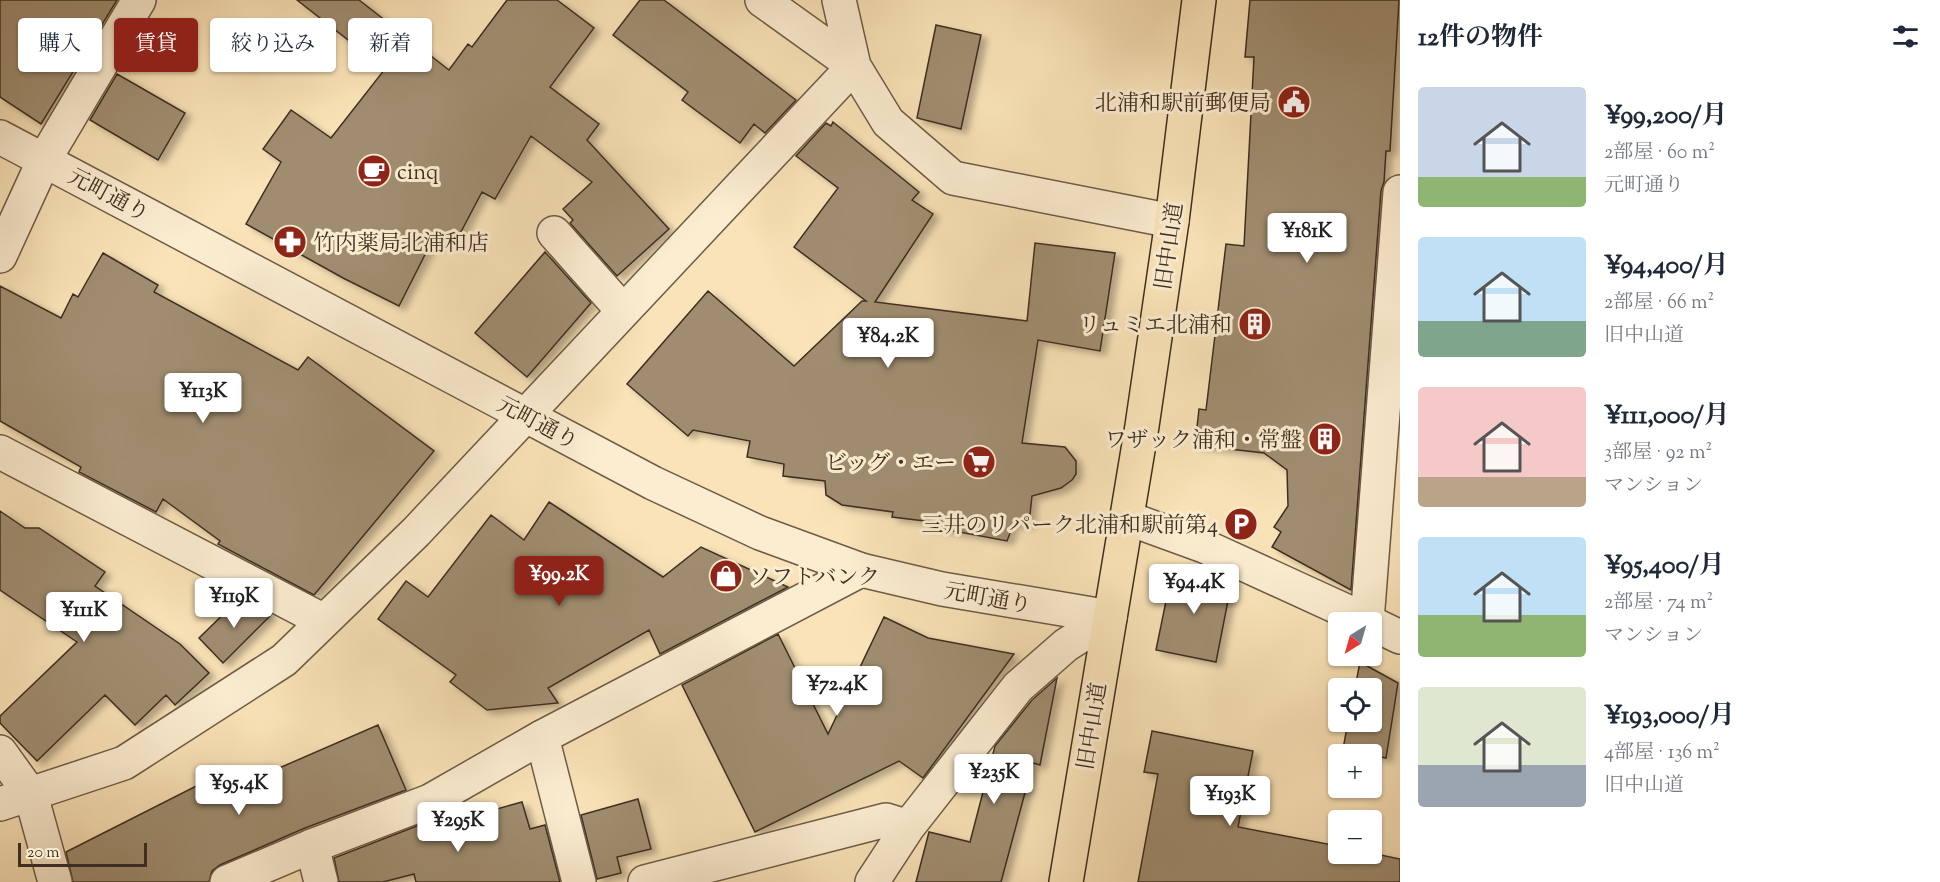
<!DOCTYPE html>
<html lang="ja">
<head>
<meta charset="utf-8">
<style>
  :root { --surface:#fff; --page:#f6f6f7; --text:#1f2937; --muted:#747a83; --accent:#8f2418 }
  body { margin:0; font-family:"Sorts Mill Goudy","Noto Serif JP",serif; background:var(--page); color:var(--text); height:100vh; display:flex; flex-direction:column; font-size:22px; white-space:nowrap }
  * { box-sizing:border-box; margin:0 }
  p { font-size:20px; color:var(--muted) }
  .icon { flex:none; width:33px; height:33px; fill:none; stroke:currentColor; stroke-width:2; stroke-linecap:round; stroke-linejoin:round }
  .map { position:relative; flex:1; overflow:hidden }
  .sheet { display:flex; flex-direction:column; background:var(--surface); width:540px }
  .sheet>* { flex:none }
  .banner { position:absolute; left:18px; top:18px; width:570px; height:54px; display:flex; gap:12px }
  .needle { width:39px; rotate:217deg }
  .tools { position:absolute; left:1328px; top:612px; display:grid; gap:12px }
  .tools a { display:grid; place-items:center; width:54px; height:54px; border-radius:6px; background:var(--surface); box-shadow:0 2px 4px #0004; font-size:30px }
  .scale { position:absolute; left:18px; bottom:15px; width:129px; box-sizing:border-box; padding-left:6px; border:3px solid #3e2f21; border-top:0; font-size:16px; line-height:21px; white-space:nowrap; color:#3e2f21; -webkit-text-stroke:4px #fcedd1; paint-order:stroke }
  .price { position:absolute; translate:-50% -51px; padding:0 14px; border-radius:6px; background:#fff; color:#222; font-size:20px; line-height:39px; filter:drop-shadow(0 2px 3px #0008) }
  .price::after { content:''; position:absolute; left:50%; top:36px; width:18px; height:14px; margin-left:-9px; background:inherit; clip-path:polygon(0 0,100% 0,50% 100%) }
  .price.on { background:var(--accent); color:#fff }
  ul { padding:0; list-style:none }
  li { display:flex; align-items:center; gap:18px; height:150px; padding:0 18px }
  li span { display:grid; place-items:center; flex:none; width:168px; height:120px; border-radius:6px; color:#555 }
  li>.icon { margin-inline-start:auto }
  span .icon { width:72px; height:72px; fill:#fffc; stroke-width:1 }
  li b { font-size:26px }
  h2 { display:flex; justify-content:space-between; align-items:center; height:72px; padding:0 18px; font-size:26px }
  .pill { padding:0 21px; border-radius:6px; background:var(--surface); box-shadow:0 2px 4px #0004; font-size:21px; line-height:54px }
  .pill.on { background:var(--accent); color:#fff }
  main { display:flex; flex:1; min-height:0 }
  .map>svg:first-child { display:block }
  .building { fill:#a08d70; stroke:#3e2f21; stroke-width:1.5; filter:url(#shadow) }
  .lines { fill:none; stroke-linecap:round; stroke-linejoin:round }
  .pedestrian-casing { stroke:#6d5c47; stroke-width:36 }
  .minor-casing { stroke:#6d5c47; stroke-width:36 }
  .tertiary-casing { stroke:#6d5c47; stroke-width:36 }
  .primary-casing { stroke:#3e2f21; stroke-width:36 }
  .pedestrian { stroke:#fcedd1; stroke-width:33 }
  .minor { stroke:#fcedd1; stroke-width:33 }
  .tertiary { stroke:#fcedd1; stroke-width:33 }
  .primary { stroke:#fae3b8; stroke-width:33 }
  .labels { text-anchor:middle; stroke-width:6; stroke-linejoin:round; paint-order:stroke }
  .poi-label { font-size:22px; fill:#3e2f21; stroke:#fcedd1; text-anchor:end }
  .street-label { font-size:22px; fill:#3e2f21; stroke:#fcedd1 }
</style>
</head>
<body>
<main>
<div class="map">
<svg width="1400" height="882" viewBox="0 0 1400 882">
  <defs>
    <filter id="shadow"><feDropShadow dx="6" dy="4" stdDeviation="3" flood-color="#0004"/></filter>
  </defs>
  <rect width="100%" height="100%" fill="#fae3b8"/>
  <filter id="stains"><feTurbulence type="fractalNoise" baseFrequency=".00333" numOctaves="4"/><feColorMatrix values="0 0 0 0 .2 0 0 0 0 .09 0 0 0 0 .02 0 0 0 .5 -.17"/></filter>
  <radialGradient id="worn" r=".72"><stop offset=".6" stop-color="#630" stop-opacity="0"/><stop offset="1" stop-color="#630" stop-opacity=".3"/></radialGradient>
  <path class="building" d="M 0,0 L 117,0 L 41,124 L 0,97 Z
    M 297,0 L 359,0 L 449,70 L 468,44 L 472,47 L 507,0 L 557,0 L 594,28 L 550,87 L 599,124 L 587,140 L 669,229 L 617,276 L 570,223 L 573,220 L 563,209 L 592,182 L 531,136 L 495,199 L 482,192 L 454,245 L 435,235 L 399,306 L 343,278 L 246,224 L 281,162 L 263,149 L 291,110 L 331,138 L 385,69 Z
    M 640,0 L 664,0 L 796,100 L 765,133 L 754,124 L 740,143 L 682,100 L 688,92 L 613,35 Z
    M 1250,0 L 1399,0 L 1390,151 L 1386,151 L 1384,182 L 1381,191 L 1351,590 L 1272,547 L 1281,532 L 1274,527 L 1288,506 L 1287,470 L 1264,453 L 1195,445 L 1199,409 L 1206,410 L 1226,244 L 1244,246 L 1254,57 L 1245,57 Z
    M 936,25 L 981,35 L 961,129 L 917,118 Z
    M 117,74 L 185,113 L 158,160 L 90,120 Z
    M 833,122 L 919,192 L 912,200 L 933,214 L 875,302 L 1027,321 L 1035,243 L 1115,253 L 1100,351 L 1038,340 L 1022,443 L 1065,447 L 1076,461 L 1076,474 L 1072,480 L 1061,488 L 1032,496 L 1029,524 L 1014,523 L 1007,541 L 927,526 L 930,518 L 925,521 L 892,517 L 893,512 L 842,505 L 826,495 L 825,481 L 783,476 L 784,464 L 747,457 L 750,441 L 693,430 L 688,436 L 627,384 L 708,291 L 794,366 L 862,301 L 866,301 L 794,247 L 838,188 L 796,156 L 826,123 L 831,126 Z
    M 545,252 L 591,303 L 527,377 L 475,333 Z
    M 103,253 L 158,285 L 154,292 L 298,370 L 308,357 L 434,451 L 314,595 L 218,544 L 220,541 L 163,499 L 156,512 L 79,472 L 81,467 L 0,421 L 0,286 L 61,318 L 73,294 L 78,297 Z
    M 549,502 L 663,577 L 701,547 L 788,587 L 660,654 L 649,630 L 548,688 L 558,703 L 487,710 L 450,682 L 456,675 L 378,619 L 406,581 L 428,597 L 491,515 L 524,540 Z
    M 0,511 L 25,528 L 39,528 L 105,572 L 95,586 L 180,644 L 209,673 L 175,705 L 166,695 L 135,725 L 105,695 L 37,761 L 0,723 L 0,716 L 77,642 L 0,590 Z
    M 1173,567 L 1232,580 L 1216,662 L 1156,650 Z
    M 240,598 L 271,615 L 223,663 L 199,638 Z
    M 884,617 L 928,638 L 1014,654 L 923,778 L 899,761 L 755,832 L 682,685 L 778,634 L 828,734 Z
    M 1360,662 L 1398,683 L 1386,758 L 1343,749 L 1348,722 L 1371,722 L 1371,688 L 1355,688 Z
    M 1057,678 L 1040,765 L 1033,763 L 1001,882 L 916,882 L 929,832 L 970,842 L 995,746 L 1032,700 Z
    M 378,725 L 406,790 L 305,828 L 220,865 L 212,871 L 209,882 L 73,882 L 66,852 L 216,776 L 224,792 Z
    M 1152,731 L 1253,751 L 1238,827 L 1338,846 L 1338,854 L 1371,853 L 1400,859 L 1400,882 L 1138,882 L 1158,774 L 1144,772 Z
    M 638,799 L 651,849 L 617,857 L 621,873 L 597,879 L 581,815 Z
    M 522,802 L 530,829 L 545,825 L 560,882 L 416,882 L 414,874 L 383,882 L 339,882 L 334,858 L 422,824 L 424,829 Z"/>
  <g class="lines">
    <defs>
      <path id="pedestrian" d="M 227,882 L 312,846 L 430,801 L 542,737"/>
      <path id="minor" d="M 762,0 L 854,66 L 888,122 L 953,178 L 1172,221
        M 554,233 L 623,311
        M 0,256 L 44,160 L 139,0
        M 0,452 L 324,621
        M 1127,518 L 1204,546 L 1370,622
        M 1367,621 L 1400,192
        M 1371,623 L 1400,637
        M 0,752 L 31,795 L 55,882
        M 0,804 L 124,763 L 284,660 L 416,532 L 854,66 L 839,0
        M 312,846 L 321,882
        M 579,882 L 542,737 L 861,570
        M 645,882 L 886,820 L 908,827
        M 872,882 L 908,827 L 1018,687 L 1066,645 L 1110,617"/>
      <path id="tertiary" d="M 0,137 L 653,483 L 760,533 L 861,570 L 942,589 L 1110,617"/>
      <path id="primary" d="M 1066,882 L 1142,426 L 1172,221 L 1199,0"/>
    </defs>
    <use href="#pedestrian" class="pedestrian-casing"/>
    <use href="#minor" class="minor-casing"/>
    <use href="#tertiary" class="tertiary-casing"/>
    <use href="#primary" class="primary-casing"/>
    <use href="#pedestrian" class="pedestrian"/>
    <use href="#minor" class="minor"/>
    <use href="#tertiary" class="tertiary"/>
    <use href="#primary" class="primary"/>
  </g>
  <defs>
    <symbol id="civic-disc" viewBox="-11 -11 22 22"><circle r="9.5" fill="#8f2418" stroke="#fcedd1"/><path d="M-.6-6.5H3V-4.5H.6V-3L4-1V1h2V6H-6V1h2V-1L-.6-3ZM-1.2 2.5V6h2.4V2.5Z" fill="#fff"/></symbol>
    <symbol id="cafe-disc" viewBox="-11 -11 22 22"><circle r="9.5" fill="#8f2418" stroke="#fcedd1"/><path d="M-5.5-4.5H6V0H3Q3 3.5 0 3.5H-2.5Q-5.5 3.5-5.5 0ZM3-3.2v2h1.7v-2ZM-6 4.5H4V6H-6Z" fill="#fff"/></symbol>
    <symbol id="pharmacy-disc" viewBox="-11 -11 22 22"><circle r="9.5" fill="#8f2418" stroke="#fcedd1"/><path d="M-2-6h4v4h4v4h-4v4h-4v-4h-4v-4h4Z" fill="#fff"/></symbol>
    <symbol id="building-disc" viewBox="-11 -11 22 22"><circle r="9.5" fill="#8f2418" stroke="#fcedd1"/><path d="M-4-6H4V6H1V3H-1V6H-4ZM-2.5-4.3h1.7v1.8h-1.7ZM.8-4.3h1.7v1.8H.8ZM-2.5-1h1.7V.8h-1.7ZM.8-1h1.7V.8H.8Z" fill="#fff"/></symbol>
    <symbol id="supermarket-disc" viewBox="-11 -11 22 22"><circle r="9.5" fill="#8f2418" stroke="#fcedd1"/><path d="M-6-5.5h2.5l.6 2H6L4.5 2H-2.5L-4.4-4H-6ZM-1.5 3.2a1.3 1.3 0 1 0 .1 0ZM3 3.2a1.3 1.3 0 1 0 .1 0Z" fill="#fff"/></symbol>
    <symbol id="parking-disc" viewBox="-11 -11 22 22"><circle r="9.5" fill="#8f2418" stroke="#fcedd1"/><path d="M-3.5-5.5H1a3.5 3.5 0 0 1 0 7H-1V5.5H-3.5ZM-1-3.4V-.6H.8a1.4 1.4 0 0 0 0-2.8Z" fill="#fff"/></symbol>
    <symbol id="shop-disc" viewBox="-11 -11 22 22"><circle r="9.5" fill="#8f2418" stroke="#fcedd1"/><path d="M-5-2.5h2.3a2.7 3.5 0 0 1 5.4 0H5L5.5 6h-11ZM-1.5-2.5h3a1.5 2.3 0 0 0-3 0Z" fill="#fff"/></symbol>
  </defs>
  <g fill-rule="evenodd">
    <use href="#civic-disc" x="1275" y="83" width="38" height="38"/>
    <use href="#cafe-disc" x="355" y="152" width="38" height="38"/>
    <use href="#pharmacy-disc" x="271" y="223" width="38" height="38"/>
    <use href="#building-disc" x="1236" y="305" width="38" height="38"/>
    <use href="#building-disc" x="1306" y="420" width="38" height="38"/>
    <use href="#supermarket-disc" x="960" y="443" width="38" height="38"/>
    <use href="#parking-disc" x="1222" y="505" width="38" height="38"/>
    <use href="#shop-disc" x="707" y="557" width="38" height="38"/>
  </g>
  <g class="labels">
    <g class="poi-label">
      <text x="1271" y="110">北浦和駅前郵便局</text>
      <text x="397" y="179" text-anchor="start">cinq</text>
      <text x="313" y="250" text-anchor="start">竹内薬局北浦和店</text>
      <text x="1232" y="332">リュミエ北浦和</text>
      <text x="1302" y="447">ワザック浦和・常盤</text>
      <text x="956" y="470">ビッグ・エー</text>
      <text x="1218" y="532">三井のリパーク北浦和駅前第4</text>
      <text x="749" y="584" text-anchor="start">ソフトバンク</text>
    </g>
    <g class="street-label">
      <text transform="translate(109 194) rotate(28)" y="8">元町通り</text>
      <text transform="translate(1168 246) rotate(-82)" y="8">旧中山道</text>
      <text transform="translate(538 422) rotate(28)" y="8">元町通り</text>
      <text transform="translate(988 597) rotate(10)" y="8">元町通り</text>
      <text transform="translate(1091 726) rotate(-81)" y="8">旧中山道</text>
    </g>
  </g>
  <rect width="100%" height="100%" filter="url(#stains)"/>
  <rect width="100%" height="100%" fill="url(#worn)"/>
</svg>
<div class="tools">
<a><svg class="needle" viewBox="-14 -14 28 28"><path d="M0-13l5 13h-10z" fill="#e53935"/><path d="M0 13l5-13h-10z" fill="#747a83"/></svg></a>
<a><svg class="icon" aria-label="locate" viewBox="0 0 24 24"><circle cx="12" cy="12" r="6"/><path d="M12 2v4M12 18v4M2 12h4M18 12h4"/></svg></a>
<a>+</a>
<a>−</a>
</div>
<div class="scale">20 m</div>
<b class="price" style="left:1307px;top:264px">¥181K</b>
<b class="price" style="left:888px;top:369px">¥84.2K</b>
<b class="price" style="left:203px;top:424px">¥113K</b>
<b class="price on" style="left:559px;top:607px">¥99.2K</b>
<b class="price" style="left:1194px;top:615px">¥94.4K</b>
<b class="price" style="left:234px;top:629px">¥119K</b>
<b class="price" style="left:84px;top:643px">¥111K</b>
<b class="price" style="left:837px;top:717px">¥72.4K</b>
<b class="price" style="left:994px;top:805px">¥235K</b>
<b class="price" style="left:239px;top:816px">¥95.4K</b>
<b class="price" style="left:1230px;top:827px">¥193K</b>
<b class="price" style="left:458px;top:853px">¥295K</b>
<div class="banner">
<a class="pill">購入</a>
<a class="pill on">賃貸</a>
<a class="pill">絞り込み</a>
<a class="pill">新着</a>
</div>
</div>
<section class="sheet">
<h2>12件の物件<svg class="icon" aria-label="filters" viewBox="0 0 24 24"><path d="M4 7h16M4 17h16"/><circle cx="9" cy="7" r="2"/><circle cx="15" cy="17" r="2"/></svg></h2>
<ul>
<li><span style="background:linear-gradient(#c9d6e8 75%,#8fb573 0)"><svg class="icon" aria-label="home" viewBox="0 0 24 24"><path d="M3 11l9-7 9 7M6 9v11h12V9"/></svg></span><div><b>¥99,200/月</b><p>2部屋 · 60 m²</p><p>元町通り</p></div></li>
<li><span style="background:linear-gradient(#bfe0f5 70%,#7fa58c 0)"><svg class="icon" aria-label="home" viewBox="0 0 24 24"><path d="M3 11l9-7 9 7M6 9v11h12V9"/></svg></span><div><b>¥94,400/月</b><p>2部屋 · 66 m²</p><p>旧中山道</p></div></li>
<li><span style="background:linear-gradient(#f6c9c9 75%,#b9a48a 0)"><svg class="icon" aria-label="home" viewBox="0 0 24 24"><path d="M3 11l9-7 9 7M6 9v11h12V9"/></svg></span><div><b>¥111,000/月</b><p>3部屋 · 92 m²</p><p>マンション</p></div></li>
<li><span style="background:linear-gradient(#bfe0f5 65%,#8fb573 0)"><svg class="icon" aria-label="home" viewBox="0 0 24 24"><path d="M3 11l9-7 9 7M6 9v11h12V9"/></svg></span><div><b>¥95,400/月</b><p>2部屋 · 74 m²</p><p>マンション</p></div></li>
<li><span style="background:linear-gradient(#dfe7d0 65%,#9aa5b1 0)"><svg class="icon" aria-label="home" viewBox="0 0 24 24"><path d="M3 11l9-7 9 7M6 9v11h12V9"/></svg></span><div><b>¥193,000/月</b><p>4部屋 · 136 m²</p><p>旧中山道</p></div></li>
</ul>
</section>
</main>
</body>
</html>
